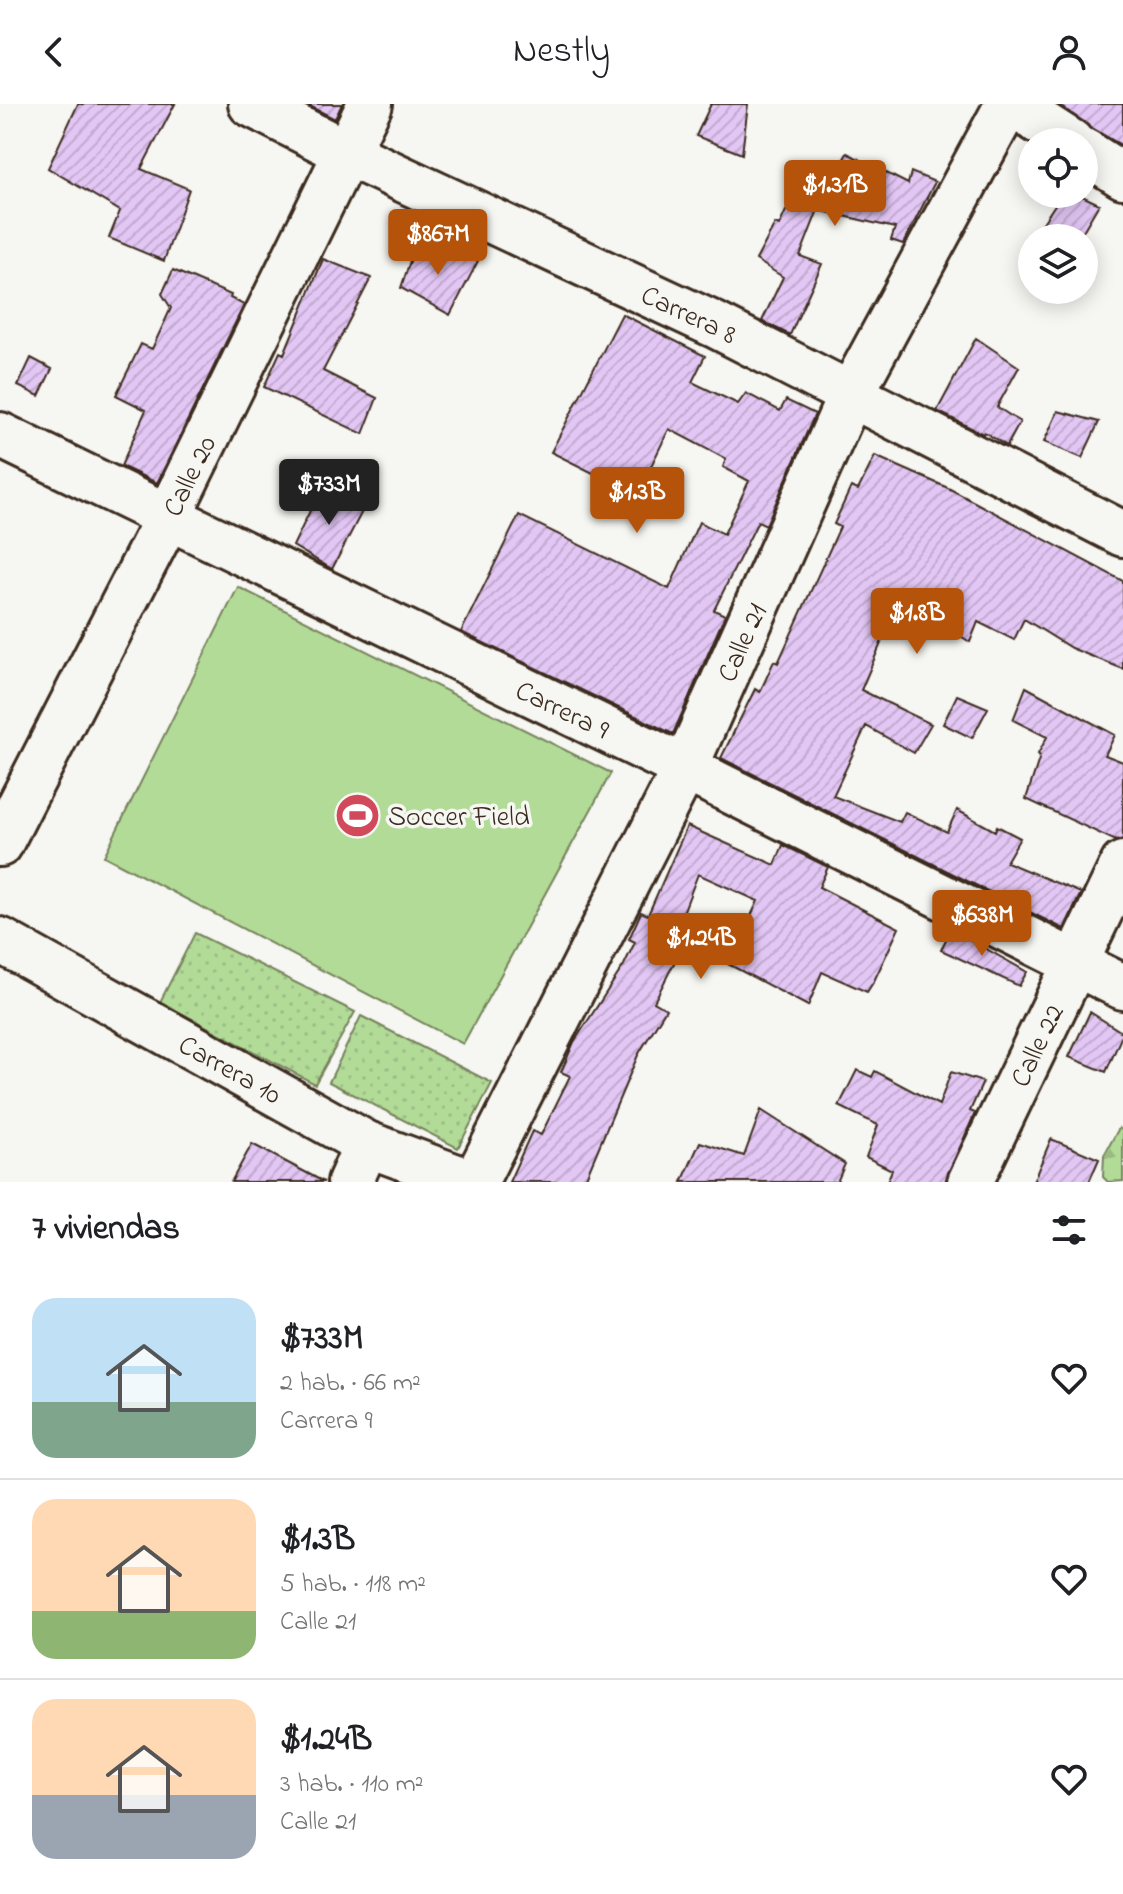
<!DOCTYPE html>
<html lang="es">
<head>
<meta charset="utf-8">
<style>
  :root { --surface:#fff; --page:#f2f2f2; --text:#202124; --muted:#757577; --line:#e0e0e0; --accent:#b45309 }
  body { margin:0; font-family:"Indie Flower",sans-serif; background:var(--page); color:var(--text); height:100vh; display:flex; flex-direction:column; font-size:30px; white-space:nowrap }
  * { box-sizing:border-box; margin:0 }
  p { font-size:26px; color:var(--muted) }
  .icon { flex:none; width:44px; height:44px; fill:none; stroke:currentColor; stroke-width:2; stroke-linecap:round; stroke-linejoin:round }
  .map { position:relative; height:1078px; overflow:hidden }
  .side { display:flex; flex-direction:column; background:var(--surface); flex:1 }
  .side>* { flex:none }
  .tools { position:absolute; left:1018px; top:24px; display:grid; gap:16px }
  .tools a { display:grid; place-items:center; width:80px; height:80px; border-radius:50%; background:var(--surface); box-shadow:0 4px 20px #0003; font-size:40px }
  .price { position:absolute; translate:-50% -68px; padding:0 18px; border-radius:8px; background:var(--accent); color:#fff; font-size:26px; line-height:52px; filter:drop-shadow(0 2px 4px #0008) }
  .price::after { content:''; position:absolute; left:50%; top:48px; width:24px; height:18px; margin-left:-12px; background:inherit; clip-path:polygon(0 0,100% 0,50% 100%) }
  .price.current { background:#222; color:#fff }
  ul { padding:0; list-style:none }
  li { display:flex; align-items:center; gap:24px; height:200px; padding:0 32px }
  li+li { border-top:2px solid var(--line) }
  li span { display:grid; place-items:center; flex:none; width:224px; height:160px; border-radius:24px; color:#555 }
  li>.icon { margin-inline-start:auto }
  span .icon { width:96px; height:96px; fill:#fffc; stroke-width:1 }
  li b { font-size:34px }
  h2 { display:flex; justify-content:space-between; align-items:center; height:96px; padding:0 32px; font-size:34px }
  header { display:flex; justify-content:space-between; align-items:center; height:104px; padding:0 32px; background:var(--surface); font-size:36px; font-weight:600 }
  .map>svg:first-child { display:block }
  .forest { fill:url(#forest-firs); stroke:#76825b; stroke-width:2 }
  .park { fill:url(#park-dots); stroke:#76825b; stroke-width:2 }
  .pitch { fill:#b2db98; stroke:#76825b; stroke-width:2 }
  .building { fill:url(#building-hatch); stroke:#3b2a1e; stroke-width:2 }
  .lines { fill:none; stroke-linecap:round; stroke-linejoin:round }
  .minor-casing { stroke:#3b2a1e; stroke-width:50 }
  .minor { stroke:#f6f6f2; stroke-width:44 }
  .labels { text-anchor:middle; stroke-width:7; stroke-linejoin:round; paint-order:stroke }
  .street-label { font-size:28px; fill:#3b2a1e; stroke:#f6f6f2 }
  .poi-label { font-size:28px; fill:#3b2a1e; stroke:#f6f6f2; text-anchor:start }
</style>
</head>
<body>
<header><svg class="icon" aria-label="back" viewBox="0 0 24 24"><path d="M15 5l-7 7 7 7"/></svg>Nestly<svg class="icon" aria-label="person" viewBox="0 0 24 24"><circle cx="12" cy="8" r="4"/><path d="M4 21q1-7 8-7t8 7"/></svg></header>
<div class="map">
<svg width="1123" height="1078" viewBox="0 0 1123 1078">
  <defs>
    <pattern id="forest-firs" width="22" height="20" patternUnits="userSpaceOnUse" patternTransform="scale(2)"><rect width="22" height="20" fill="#b2db98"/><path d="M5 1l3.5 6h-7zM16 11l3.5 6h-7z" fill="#9abc83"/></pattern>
    <pattern id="park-dots" width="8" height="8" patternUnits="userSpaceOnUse" patternTransform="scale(2)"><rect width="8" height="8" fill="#b2db98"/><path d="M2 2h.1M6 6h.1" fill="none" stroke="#9abc83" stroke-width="1.8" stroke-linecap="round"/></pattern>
    <pattern id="building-hatch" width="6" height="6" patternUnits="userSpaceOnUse" patternTransform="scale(2)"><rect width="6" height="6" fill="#e2c6f4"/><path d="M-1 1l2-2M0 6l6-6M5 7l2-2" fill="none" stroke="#c3aad1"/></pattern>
  </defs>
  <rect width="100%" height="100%" fill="#f6f6f2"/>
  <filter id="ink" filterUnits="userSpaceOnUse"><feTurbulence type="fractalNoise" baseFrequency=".0125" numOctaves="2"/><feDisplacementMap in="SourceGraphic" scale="16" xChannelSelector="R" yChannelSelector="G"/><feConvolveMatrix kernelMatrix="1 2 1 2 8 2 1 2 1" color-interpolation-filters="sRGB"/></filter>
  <g filter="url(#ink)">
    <path class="forest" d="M 1119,1024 L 1123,1027 L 1123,1077 L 1108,1078 L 1103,1073 L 1104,1051 Z"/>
    <path class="park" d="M 195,829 L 355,908 L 315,980 L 160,898 Z
      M 361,912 L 492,979 L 458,1044 L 329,978 Z"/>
    <path class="pitch" d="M 238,483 L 611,669 L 463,940 L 104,752 Z"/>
    <path class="building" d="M 78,0 L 175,0 L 141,65 L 189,85 L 164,157 L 109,134 L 120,107 L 48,64 Z
      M 306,0 L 342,0 L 335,15 Z
      M 711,0 L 748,0 L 742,50 L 696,32 Z
      M 1058,0 L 1123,0 L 1123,42 L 1091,24 Z
      M 847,49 L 908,80 L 911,68 L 935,78 L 903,140 L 891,136 L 895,124 L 818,106 L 800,152 L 822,160 L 790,231 L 762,217 L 783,173 L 756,156 L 775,120 L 779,122 L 796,85 L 821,98 Z
      M 1062,90 L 1078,90 L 1099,100 L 1079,134 L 1033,134 Z
      M 416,139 L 452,153 L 456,145 L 478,157 L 450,211 L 401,184 Z
      M 323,155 L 371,174 L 323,267 L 377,294 L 363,330 L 264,283 L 280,248 L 284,250 Z
      M 173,166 L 231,191 L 230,194 L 244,201 L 157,379 L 121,362 L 146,306 L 116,291 L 141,240 L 152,245 L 171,204 L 162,190 Z
      M 622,210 L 705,252 L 692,278 L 738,300 L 746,289 L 780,307 L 786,296 L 815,310 L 766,421 L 758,417 L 714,506 L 725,511 L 673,630 L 461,528 L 519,411 L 669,485 L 699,418 L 724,430 L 749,377 L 723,363 L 726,355 L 669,325 L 637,391 L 551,348 Z
      M 976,234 L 1019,263 L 997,303 L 1020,318 L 1007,342 L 984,328 L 983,330 L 937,307 Z
      M 31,254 L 52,265 L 39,292 L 18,282 Z
      M 1058,307 L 1099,318 L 1082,354 L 1044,338 Z
      M 875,352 L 948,384 L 1123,477 L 1123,565 L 1071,544 L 1024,515 L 1014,536 L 978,518 L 970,538 L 921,507 L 910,534 L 887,525 L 861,586 L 931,620 L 914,649 L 866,622 L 833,692 L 900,718 L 905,708 L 947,728 L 957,706 L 995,727 L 997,722 L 1020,734 L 1006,758 L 1081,789 L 1064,825 L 721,654 L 755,585 L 760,588 L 774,557 L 778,559 L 840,423 L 834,420 L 851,383 L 858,386 Z
      M 319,388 L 367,398 L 332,465 L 293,442 Z
      M 1026,583 L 1115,631 L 1105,651 L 1123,658 L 1123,735 L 1116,737 L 1026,695 L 1040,652 L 1038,650 L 1047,633 L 1013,616 Z
      M 957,591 L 988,604 L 972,634 L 943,620 Z
      M 687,722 L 775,761 L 783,741 L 828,763 L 819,783 L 899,824 L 874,877 L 867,888 L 822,868 L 808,902 L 728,860 L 758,797 L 698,770 L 678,822 L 690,828 L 654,898 L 666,905 L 638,951 L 584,1078 L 509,1078 L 532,1027 L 541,1031 L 570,972 L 561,968 L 574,938 L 624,861 L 635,838 L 629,835 L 641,808 L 648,811 Z
      M 951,825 L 1027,868 L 1019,882 L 941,846 Z
      M 1090,908 L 1123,929 L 1106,968 L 1069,953 Z
      M 857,966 L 872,973 L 875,967 L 939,1001 L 951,968 L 983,978 L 970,1007 L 975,1009 L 945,1078 L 887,1078 L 892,1066 L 866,1053 L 878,1021 L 839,1002 Z
      M 761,1006 L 845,1060 L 837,1078 L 682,1078 L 700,1038 L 744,1052 Z
      M 1051,1035 L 1099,1055 L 1089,1078 L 1033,1078 Z
      M 252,1040 L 324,1078 L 231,1078 Z"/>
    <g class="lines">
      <defs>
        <g id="minor">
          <path id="s1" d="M 251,0 L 347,49 L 715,221 L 1123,430"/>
          <path d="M 1012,0 L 1071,38"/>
          <path d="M 1084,47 L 1123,72"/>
          <path id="s2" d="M 0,331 L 685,664 L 1123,883"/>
          <path id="s3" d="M 0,740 L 168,413 L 370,0"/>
          <path id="s4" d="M 0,836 L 367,1040 L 470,1078"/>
          <path d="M 350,1078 L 367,1040"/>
          <path id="s5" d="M 475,1078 L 685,664 L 851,290 L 1008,0"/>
          <path id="s6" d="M 970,1078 L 1123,760"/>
        </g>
      </defs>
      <use href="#minor" class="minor-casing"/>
      <use href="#minor" class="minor"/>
    </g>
  </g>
  <defs>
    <symbol id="stadium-disc" viewBox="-11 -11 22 22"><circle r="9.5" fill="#d1495b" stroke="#f6f6f2"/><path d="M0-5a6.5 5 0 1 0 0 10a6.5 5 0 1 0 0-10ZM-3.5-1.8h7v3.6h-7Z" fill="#fff"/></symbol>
  </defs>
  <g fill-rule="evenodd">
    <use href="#stadium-disc" x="332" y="686" width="51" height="51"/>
  </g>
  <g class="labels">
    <g class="street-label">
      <text dy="10" stroke="none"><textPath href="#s1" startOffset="486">Carrera 8</textPath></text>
      <text dy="10" stroke="none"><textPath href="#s3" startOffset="414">Calle 20</textPath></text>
      <text dy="10" stroke="none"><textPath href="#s5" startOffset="602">Calle 21</textPath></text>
      <text dy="10" stroke="none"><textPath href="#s2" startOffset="626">Carrera 9</textPath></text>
      <text dy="10" stroke="none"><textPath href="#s6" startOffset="152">Calle 22</textPath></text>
      <text dy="10" stroke="none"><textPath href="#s4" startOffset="264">Carrera 10</textPath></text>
    </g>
    <g class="poi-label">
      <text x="388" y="721">Soccer Field</text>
    </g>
  </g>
</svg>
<div class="tools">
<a><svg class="icon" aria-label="locate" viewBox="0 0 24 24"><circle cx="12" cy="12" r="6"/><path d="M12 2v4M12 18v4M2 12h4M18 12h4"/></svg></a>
<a><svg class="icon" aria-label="layers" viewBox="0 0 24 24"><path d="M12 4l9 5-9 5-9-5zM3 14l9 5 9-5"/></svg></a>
</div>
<b class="price" style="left:835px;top:124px">$1.31B</b>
<b class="price" style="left:438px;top:173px">$867M</b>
<b class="price current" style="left:329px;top:423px">$733M</b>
<b class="price" style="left:637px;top:431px">$1.3B</b>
<b class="price" style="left:917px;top:552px">$1.8B</b>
<b class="price" style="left:982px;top:854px">$638M</b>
<b class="price" style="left:701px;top:877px">$1.24B</b>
</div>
<section class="side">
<h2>7 viviendas<svg class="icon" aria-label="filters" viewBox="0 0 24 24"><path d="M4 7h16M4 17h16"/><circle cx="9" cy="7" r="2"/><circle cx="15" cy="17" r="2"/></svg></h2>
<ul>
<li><span style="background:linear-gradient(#bfe0f5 65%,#7fa58c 0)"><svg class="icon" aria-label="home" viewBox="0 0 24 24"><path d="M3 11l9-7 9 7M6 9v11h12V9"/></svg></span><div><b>$733M</b><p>2 hab. · 66 m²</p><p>Carrera 9</p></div><svg class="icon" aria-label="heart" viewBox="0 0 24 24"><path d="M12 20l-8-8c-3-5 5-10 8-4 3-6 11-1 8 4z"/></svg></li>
<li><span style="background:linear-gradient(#ffd9b3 70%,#8fb573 0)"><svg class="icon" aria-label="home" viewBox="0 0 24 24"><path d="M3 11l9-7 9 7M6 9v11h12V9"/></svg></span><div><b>$1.3B</b><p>5 hab. · 118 m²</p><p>Calle 21</p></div><svg class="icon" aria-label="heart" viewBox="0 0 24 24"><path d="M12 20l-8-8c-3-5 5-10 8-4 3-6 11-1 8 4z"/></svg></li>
<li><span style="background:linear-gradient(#ffd9b3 60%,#9aa5b1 0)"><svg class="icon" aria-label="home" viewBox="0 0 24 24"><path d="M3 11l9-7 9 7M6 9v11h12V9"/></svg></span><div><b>$1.24B</b><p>3 hab. · 110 m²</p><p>Calle 21</p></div><svg class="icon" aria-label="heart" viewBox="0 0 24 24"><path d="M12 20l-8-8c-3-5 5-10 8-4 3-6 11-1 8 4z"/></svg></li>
</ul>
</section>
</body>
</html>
